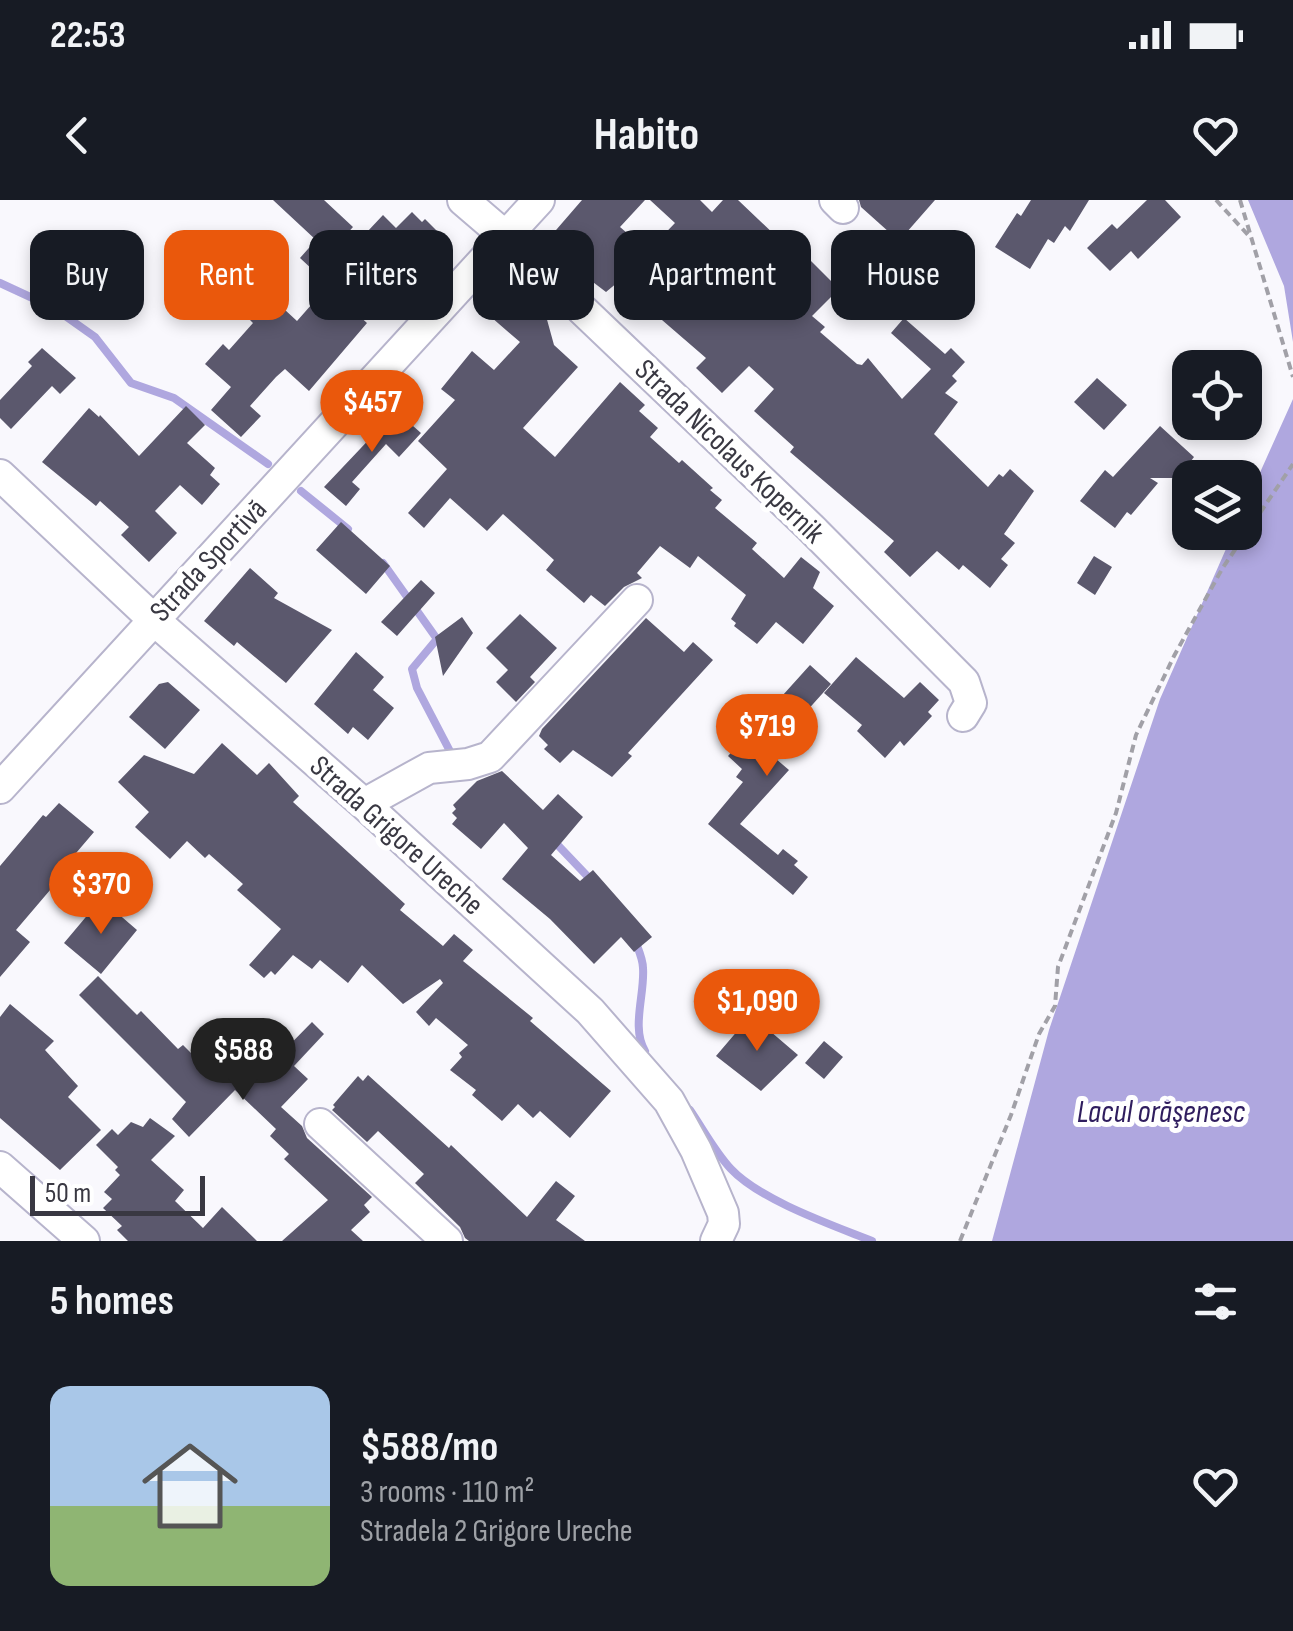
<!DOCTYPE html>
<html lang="en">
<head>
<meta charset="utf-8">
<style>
  :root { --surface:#171b24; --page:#242831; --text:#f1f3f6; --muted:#9ea1a6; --line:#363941; --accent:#ea580c }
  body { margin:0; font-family:"Sofia Sans Condensed",sans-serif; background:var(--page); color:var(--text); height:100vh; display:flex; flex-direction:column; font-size:38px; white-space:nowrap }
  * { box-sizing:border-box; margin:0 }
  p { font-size:32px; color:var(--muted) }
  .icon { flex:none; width:55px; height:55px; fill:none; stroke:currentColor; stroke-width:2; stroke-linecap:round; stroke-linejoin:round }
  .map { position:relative; height:1041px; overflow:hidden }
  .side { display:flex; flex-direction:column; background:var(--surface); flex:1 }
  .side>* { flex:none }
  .top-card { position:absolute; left:30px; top:30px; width:1235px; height:90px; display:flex; gap:20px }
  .tools { position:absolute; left:1172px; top:150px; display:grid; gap:20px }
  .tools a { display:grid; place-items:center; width:90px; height:90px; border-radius:20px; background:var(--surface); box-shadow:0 5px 15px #0003; font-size:50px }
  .scale { position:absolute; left:30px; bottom:25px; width:175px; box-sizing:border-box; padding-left:10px; border:5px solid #393842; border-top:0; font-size:28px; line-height:35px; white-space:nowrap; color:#393842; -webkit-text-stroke:8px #fff; paint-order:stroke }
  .price { position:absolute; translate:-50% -85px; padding:0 22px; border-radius:35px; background:var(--accent); color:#fff; font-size:32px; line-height:65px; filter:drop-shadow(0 2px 5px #0008) }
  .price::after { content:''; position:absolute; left:50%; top:60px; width:30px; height:22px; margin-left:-15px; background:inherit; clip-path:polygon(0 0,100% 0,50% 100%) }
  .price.active { background:#222; color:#fff }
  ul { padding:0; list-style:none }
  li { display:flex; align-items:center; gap:30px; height:250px; padding:0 50px }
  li+li { border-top:2px solid var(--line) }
  li span { display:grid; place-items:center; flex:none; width:280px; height:200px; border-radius:20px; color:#555 }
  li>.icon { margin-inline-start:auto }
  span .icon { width:120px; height:120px; fill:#fffc; stroke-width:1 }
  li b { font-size:42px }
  h2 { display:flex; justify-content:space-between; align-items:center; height:120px; padding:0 50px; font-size:42px }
  .pill { padding:0 35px; border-radius:20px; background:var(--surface); box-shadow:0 5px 15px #0003; font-size:35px; line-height:90px }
  .pill.active { background:var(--accent); color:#fff }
  .status { display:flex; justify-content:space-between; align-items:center; height:70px; padding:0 50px; background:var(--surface); direction:ltr }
  .status svg { height:28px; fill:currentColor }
  header { display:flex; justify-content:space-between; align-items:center; height:130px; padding:0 50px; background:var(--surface); font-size:45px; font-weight:700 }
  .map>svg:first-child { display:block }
  .water { fill:#afa7df }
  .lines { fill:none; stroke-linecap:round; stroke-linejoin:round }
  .stream { stroke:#afa7df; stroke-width:8 }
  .building { fill:#5b586d }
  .minor-casing { stroke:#b7b4cc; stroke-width:34 }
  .path { stroke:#a1a0a7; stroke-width:4; stroke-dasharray:8 5; stroke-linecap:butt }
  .minor { stroke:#fff; stroke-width:30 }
  .labels { text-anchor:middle; stroke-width:10; stroke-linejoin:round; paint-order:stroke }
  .street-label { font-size:30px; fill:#393842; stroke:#fff }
  .water-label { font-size:32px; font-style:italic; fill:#2f1d5e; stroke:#fff }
</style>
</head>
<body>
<div class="status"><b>22:53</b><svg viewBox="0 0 49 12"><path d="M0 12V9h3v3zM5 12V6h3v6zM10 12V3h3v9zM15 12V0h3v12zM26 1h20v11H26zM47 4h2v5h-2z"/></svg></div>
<header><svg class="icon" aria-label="back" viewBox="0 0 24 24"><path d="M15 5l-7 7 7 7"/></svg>Habito<svg class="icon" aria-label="heart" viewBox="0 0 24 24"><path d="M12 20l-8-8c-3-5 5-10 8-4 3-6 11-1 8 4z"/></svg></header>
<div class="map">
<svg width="1293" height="1041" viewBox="0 0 1293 1041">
  <rect width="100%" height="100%" fill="#f9f8fd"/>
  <path class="water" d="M 1248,0 L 1293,0 L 1293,142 L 1284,86 Z
    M 1293,199 L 1293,1041 L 992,1041 L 1049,830 L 1160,499 L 1233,333 L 1245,332 L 1245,306 Z"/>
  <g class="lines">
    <path class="stream" d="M 0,83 L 54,108 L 95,137 L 131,183 L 174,198 L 268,264
      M 301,291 L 348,329
      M 383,363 L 437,439 L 412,469 L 417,488 L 453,557
      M 552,639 L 591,680
      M 636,743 C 639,751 643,760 643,768 C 645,794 631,828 645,851
      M 690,910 C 703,929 715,952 731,969 C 760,1000 832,1025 872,1041"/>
  </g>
  <path class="building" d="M 273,0 L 324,0 L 353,27 L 314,71 L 300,58 L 316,40 Z
    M 582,0 L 645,0 L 620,27 L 648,51 L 675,23 L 650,0 L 700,0 L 712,12 L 723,0 L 738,0 L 801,60 L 805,55 L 839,89 L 812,116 L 825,127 L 820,132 L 857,164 L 862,165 L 868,158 L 902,199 L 931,169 L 891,133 L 904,118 L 945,154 L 951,148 L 965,162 L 952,176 L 957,181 L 945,193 L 958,202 L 934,234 L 988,287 L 999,274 L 1003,277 L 1010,269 L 1034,291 L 1004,334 L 1015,343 L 1001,359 L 1008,365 L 990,388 L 963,365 L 959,370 L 937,351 L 910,377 L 884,352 L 894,341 L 790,252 L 794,247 L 754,211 L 774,189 L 749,166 L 722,193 L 696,168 L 706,158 L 618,82 L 606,92 L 585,76 L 589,71 L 550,37 Z
    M 859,0 L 935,0 L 899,41 L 861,7 Z
    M 1031,0 L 1089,0 L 1070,31 L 1065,26 L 1054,43 L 1048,39 L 1030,69 L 995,47 L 1017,13 L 1021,16 Z
    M 1147,0 L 1165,0 L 1181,17 L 1138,59 L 1131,51 L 1110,71 L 1087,48 L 1112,24 L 1117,29 Z
    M 412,12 L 422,22 L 425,19 L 441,35 L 434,42 L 444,46 L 422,70 L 401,49 L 392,58 L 367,32 L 383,15 L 396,28 Z
    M 518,83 L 534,99 L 530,103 L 546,116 L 554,145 L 578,167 L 523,228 L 555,257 L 620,182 L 645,205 L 639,211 L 658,228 L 650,237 L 679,263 L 682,260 L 713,288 L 710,290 L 722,300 L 715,308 L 757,343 L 752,349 L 784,378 L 801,357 L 820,372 L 813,388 L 834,406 L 803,444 L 776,422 L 757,444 L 734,426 L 736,423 L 731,419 L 746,395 L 698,356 L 690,368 L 660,346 L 637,373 L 642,378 L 624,387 L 605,406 L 591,395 L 584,403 L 546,370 L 554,360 L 503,314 L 487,331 L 450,298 L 424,328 L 408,313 L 447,269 L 418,241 L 455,200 L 441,189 L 472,151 L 494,170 L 520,142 L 491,117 Z
    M 327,87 L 367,123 L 309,191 L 285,169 L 276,177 L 250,206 L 261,216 L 241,237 L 211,210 L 231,187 L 205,164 L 223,144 L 229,150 L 253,123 L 250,120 L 271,97 L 297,121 Z
    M 42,148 L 76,178 L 60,194 L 52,186 L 11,229 L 0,218 L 0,200 L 32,166 L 28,162 Z
    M 1097,178 L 1127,205 L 1104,230 L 1074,202 Z
    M 186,206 L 205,225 L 187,243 L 215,268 L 210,275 L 220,284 L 202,305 L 180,285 L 155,311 L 177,333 L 149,362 L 121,335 L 129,327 L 100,301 L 96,306 L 42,262 L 89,208 L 99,217 L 100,215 L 139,256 Z
    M 396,211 L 421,233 L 399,257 L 386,244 L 352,282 L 360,289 L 346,306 L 324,287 Z
    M 1160,226 L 1194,257 L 1191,261 L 1215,278 L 1150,278 L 1158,283 L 1131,315 L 1127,312 L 1115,328 L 1080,301 L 1105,270 L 1113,277 Z
    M 341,322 L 390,366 L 366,394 L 316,350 Z
    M 1094,356 L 1112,367 L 1095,395 L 1077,383 Z
    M 250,368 L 278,393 L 274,398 L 332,430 L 286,483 L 237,442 L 234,446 L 204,421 Z
    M 421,380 L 435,393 L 397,436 L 381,422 Z
    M 520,414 L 557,448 L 530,477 L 535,482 L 516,502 L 496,482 L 508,470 L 486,448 Z
    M 462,417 L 473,433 L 443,476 L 435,437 Z
    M 646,418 L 684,452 L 693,442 L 713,460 L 628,553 L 632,556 L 612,577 L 573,550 L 560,563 L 544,549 L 548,545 L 539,536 L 542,529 Z
    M 356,452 L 384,477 L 373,490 L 394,508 L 368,540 L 353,527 L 348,534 L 314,504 Z
    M 856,457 L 904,498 L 920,482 L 939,500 L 928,512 L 932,516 L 904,546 L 900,541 L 885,558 L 857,531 L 862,525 L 824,493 Z
    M 810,465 L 831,484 L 769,553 L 789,570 L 740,624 L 778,655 L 783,649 L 798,661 L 794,665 L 808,677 L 793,695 L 708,624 L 743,582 L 736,577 L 742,569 L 728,556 Z
    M 168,482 L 200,510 L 165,549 L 129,517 L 159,484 Z
    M 222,543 L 257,575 L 269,563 L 299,596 L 293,602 L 405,704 L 400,710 L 443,746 L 454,734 L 473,750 L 463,761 L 533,818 L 530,821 L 611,891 L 570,938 L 540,911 L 533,918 L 518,904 L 502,921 L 472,895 L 476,890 L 450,870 L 462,857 L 459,853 L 468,845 L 436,818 L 429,826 L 416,812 L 443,783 L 440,779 L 403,804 L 362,765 L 348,783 L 320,760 L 312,769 L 293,755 L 275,775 L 271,771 L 264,778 L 249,765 L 281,729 L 237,690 L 243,684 L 209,654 L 205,658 L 187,641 L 170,659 L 135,627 L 149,612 L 118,582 L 144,555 L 194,574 Z
    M 502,571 L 543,610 L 558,594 L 583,617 L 551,655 L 580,681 L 593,670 L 652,737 L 634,752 L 621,737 L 594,764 L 550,719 L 502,679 L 528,648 L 504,623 L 481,649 L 452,624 L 457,618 L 452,613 L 456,609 L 453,605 L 477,581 Z
    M 59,603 L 94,632 L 65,666 L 68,669 L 16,730 L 30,742 L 0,777 L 0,666 L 43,615 L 46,617 Z
    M 101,699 L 137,730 L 101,774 L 64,743 Z
    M 98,776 L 137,815 L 141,811 L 178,849 L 183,845 L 191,853 L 219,822 L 238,840 L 230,849 L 259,876 L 312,822 L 324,834 L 294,866 L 308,879 L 281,907 L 302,926 L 307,938 L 372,997 L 364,1005 L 370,1012 L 351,1030 L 363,1041 L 282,1041 L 328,1000 L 284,959 L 289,954 L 270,936 L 276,929 L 235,890 L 189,937 L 172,919 L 186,902 L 79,795 Z
    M 10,804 L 54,841 L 45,850 L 78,886 L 68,897 L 101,930 L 60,970 L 0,918 L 0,817 Z
    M 751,815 L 798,855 L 761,891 L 716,856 Z
    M 824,841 L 843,857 L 824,879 L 805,863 Z
    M 368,875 L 449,948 L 451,945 L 527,1017 L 556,981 L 575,996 L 556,1020 L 585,1041 L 469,1041 L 465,1038 L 460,1027 L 415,983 L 424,974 L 378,931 L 367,942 L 332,910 L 335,907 L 333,905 L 358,876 L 363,881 Z
    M 150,918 L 175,936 L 151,960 L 184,990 L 175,1001 L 203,1028 L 222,1007 L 257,1041 L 128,1041 L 117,1030 L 122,1026 L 103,1008 L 112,999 L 104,992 L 120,975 L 115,970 L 118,967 L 96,945 L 112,929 L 118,935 L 131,922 L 143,927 Z"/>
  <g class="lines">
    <defs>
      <path id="minor" d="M 463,0 L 505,36 L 810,327 L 964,482 L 971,503 L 963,516
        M 835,0 L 843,8
        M 0,275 L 154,420 L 364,604 L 590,811 L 669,901 L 696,950 L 723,1013 L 724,1024 L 716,1041
        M 0,588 L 539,0
        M 364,604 L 429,568 L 468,564 L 490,557 L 637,400
        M 320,924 L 447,1041
        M 0,967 L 84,1041"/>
    </defs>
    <use href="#minor" class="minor-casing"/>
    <path class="path" d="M 1216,0 L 1249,36
      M 1240,0 L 1293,177
      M 960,1041 L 1011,915 L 1039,834 L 1055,806 L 1058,767 L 1116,613 L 1136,535 L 1174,456 L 1222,369 L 1293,264"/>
    <use href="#minor" class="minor"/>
  </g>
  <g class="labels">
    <g class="street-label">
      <text transform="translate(730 251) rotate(44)" y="10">Strada Nicolaus Kopernik</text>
      <text transform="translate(208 360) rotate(-47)" y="10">Strada Sportivă</text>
      <text transform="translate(397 635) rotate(42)" y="10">Strada Grigore Ureche</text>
    </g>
    <g class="water-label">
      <text x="1161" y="922">Lacul orăşenesc</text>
    </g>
  </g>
</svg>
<div class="tools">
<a><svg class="icon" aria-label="locate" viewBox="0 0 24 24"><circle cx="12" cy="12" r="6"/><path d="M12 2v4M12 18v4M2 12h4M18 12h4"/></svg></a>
<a><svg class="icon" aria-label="layers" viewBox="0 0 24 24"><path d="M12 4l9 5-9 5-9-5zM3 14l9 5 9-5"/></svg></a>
</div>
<div class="scale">50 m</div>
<b class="price" style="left:372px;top:255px">$457</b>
<b class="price" style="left:767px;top:579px">$719</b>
<b class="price" style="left:101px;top:737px">$370</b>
<b class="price" style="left:757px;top:854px">$1,090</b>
<b class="price active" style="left:243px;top:903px">$588</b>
<div class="top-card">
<a class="pill">Buy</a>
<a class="pill active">Rent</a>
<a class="pill">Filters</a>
<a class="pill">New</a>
<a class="pill">Apartment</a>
<a class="pill">House</a>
</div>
</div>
<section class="side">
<h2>5 homes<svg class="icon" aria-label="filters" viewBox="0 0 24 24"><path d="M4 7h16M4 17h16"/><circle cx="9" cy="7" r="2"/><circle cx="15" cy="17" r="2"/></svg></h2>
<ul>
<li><span style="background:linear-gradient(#a9c7e8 60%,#8fb573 0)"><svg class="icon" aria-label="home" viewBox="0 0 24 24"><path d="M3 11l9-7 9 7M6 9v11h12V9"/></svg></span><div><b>$588/mo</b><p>3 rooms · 110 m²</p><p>Stradela 2 Grigore Ureche</p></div><svg class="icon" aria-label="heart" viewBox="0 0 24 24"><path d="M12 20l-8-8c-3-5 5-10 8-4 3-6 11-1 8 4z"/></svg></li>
</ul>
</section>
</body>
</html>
